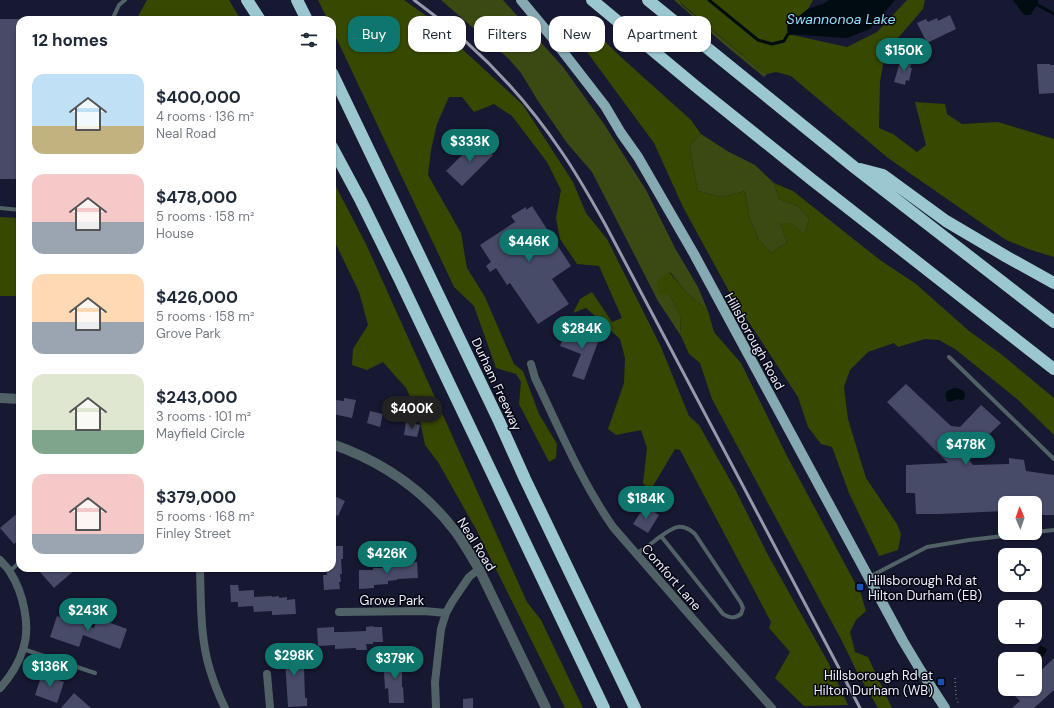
<!DOCTYPE html>
<html lang="en">
<head>
<meta charset="utf-8">
<style>
  :root { --surface:#fff; --page:#f2f2f3; --text:#1f2937; --muted:#747a83; --accent:#0f766e }
  body { margin:0; font-family:"DM Sans",sans-serif; background:var(--page); color:var(--text); height:100vh; display:flex; flex-direction:column; font-size:15px; white-space:nowrap }
  * { box-sizing:border-box; margin:0 }
  p { font-size:13px; color:var(--muted) }
  .icon { flex:none; width:22px; height:22px; fill:none; stroke:currentColor; stroke-width:2; stroke-linecap:round; stroke-linejoin:round }
  .map { position:relative; flex:1; overflow:hidden }
  .panel { position:absolute; left:16px; top:16px; width:320px; height:556px; display:flex; flex-direction:column; background:var(--surface); border-radius:12px; box-shadow:0 1px 3px #0004 }
  .panel>* { flex:none }
  .top-card { position:absolute; left:348px; top:16px; width:380px; height:36px; display:flex; gap:8px }
  .needle { width:26px; rotate:358deg }
  .tools { position:absolute; left:998px; top:496px; display:grid; gap:8px }
  .tools a { display:grid; place-items:center; width:44px; height:44px; border-radius:8px; background:var(--surface); box-shadow:0 1px 3px #0004; font-size:20px }
  .price { position:absolute; translate:-50% -34px; padding:0 9px; border-radius:14px; background:var(--accent); color:#fff; font-size:13px; line-height:26px; filter:drop-shadow(0 1px 2px #0008) }
  .price::after { content:''; position:absolute; left:50%; top:24px; width:12px; height:9px; margin-left:-6px; background:inherit; clip-path:polygon(0 0,100% 0,50% 100%) }
  .price.current { background:#222; color:#fff }
  ul { padding:0; list-style:none }
  li { display:flex; align-items:center; gap:12px; height:100px; padding:0 16px }
  li span { display:grid; place-items:center; flex:none; width:112px; height:80px; border-radius:12px; color:#555 }
  li>.icon { margin-inline-start:auto }
  span .icon { width:48px; height:48px; fill:#fffc; stroke-width:1 }
  li b { font-size:17px }
  h2 { display:flex; justify-content:space-between; align-items:center; height:48px; padding:0 16px; font-size:17px }
  .pill { padding:0 14px; border-radius:12px; background:var(--surface); box-shadow:0 1px 3px #0004; font-size:14px; line-height:36px }
  .pill.current { background:var(--accent); color:#fff }
  .map>svg:first-child { display:block }
  .green { fill:#3b4a13 }
  .forest { fill:#374801 }
  .water { fill:#010c11 }
  .lines { fill:none; stroke-linecap:round; stroke-linejoin:round }
  .stream { stroke:#010c11; stroke-width:3 }
  .building { fill:#484b68 }
  .path { stroke:#74758b; stroke-width:1.5; stroke-dasharray:1 3; stroke-linecap:butt }
  .service { stroke:#516266; stroke-width:4 }
  .minor { stroke:#516266; stroke-width:8 }
  .tertiary { stroke:#516266; stroke-width:10 }
  .primary { stroke:#85aab2; stroke-width:10 }
  .motorway { stroke:#9ac7d0; stroke-width:12 }
  .rail { stroke:#9698ab; stroke-width:3 }
  .transit-dot { fill:#1a4fb4; stroke:#050510; stroke-width:1.5 }
  .labels { text-anchor:middle; stroke-width:3; stroke-linejoin:round; paint-order:stroke }
  .street-label { font-size:13px; fill:#eceefd; stroke:#050510 }
  .poi-label { font-size:13px; fill:#eceefd; stroke:#050510; text-anchor:start }
  .water-label { font-size:14px; font-style:italic; fill:#91e0fb; stroke:#050510 }
</style>
</head>
<body>
<div class="map">
<svg width="1054" height="708" viewBox="0 0 1054 708">
  <rect width="100%" height="100%" fill="#171832"/>
  <path class="green" d="M 441,0 L 503,0 L 563,67 L 604,124 L 646,190 L 675,248 L 698,287 L 708,311 L 686,292 L 670,272 L 670,295 L 680,315 L 681,336 L 658,301 L 592,172 L 567,143 L 538,101 L 521,73 L 509,59 Z
    M 674,0 L 679,0 L 682,5 L 759,69 L 767,74 L 764,77 L 725,45 Z
    M 701,134 L 729,152 L 755,165 L 774,183 L 779,199 L 798,206 L 809,218 L 805,235 L 790,223 L 780,223 L 787,242 L 771,253 L 759,240 L 750,220 L 745,191 L 722,197 L 698,191 L 693,166 L 690,145 Z"/>
  <path class="forest" d="M 147,0 L 229,0 L 241,20 L 136,20 Z
    M 318,0 L 404,0 L 445,29 L 448,36 L 523,105 L 573,182 L 586,213 L 607,239 L 661,347 L 689,416 L 699,425 L 735,489 L 768,555 L 828,662 L 848,705 L 804,706 L 775,678 L 790,652 L 769,628 L 771,622 L 680,450 L 675,449 L 650,491 L 643,483 L 647,448 L 641,430 L 616,435 L 608,429 L 624,383 L 625,358 L 620,339 L 586,308 L 573,313 L 580,299 L 592,292 L 612,322 L 622,318 L 599,266 L 577,264 L 560,239 L 556,218 L 561,190 L 547,162 L 512,116 L 494,104 L 474,112 L 462,97 L 449,97 L 437,124 L 431,150 L 428,175 L 461,233 L 467,268 L 485,297 L 514,364 L 523,371 L 539,414 L 557,444 L 556,458 L 549,462 L 519,404 L 521,382 L 516,374 L 496,368 L 474,306 L 454,287 L 332,29 L 332,20 L 328,20 Z
    M 679,0 L 813,0 L 808,9 L 787,26 L 788,34 L 847,47 L 877,32 L 907,0 L 925,0 L 923,9 L 885,53 L 880,82 L 879,128 L 893,134 L 917,152 L 926,145 L 915,102 L 945,104 L 947,114 L 962,124 L 998,122 L 1054,139 L 1054,257 L 1031,250 L 1006,240 L 888,158 L 791,76 L 776,72 L 767,74 L 759,69 L 682,4 Z
    M 585,22 L 622,58 L 691,120 L 701,134 L 690,145 L 693,166 L 698,191 L 722,197 L 745,191 L 750,220 L 759,240 L 771,253 L 787,242 L 780,223 L 790,223 L 805,234 L 809,218 L 798,206 L 779,199 L 774,183 L 793,191 L 880,260 L 916,284 L 969,331 L 1001,354 L 1054,398 L 1054,435 L 1017,399 L 955,349 L 939,340 L 925,339 L 898,347 L 894,343 L 868,352 L 850,370 L 844,387 L 848,419 L 866,478 L 897,524 L 901,534 L 898,550 L 879,556 L 849,493 L 832,447 L 821,444 L 808,427 L 798,397 L 731,295 L 683,207 L 654,143 L 573,33 L 574,24 Z
    M 332,179 L 366,244 L 527,602 L 541,620 L 583,708 L 565,708 L 477,531 L 438,462 L 425,445 L 419,416 L 406,388 L 383,362 L 367,370 L 352,365 L 353,349 L 368,325 L 359,292 L 332,236 Z
    M 0,217 L 20,218 L 20,296 L 0,296 Z
    M 669,272 L 686,292 L 708,311 L 714,332 L 741,363 L 787,456 L 861,594 L 866,611 L 856,620 L 850,632 L 855,652 L 868,657 L 892,708 L 878,708 L 857,672 L 843,643 L 712,399 L 700,363 L 689,354 L 681,336 L 680,315 L 670,295 L 659,294 L 657,280 Z"/>
  <path class="water" d="M 829,0 L 895,0 L 870,29 L 847,38 L 788,34 L 787,26 L 808,9 L 825,3 Z
    M 1013,0 L 1038,0 L 1038,5 L 1033,10 L 1031,15 L 1024,15 Z
    M 954,388 C 961,388 969,393 963,400 L 960,400 L 958,399 L 950,402 L 947,401 L 945,394 L 947,391 Z
    M 1040,645 L 1047,649 L 1040,663 L 1035,660 L 1035,659 L 1033,659 Z"/>
  <g class="lines">
    <path class="stream" d="M 709,0 L 758,40 L 772,44 L 784,41 L 788,34 L 792,33
      M 1033,0 L 1038,5 L 1054,14"/>
  </g>
  <path class="building" d="M 950,15 L 956,29 L 927,43 L 917,23 L 926,19 L 928,22 L 937,18 L 938,21 Z
    M 0,19 L 20,19 L 20,179 L 0,179 Z
    M 901,59 L 912,62 L 910,68 L 912,68 L 909,81 L 906,80 L 905,85 L 894,82 Z
    M 1037,64 L 1050,64 L 1050,65 L 1054,65 L 1054,93 L 1039,94 Z
    M 477,140 L 493,155 L 462,186 L 446,171 Z
    M 532,206 L 571,266 L 552,279 L 569,304 L 538,324 L 510,283 L 507,285 L 496,268 L 490,272 L 486,266 L 491,262 L 480,245 L 515,222 L 511,216 L 526,207 L 526,210 Z
    M 591,327 L 602,331 L 584,380 L 572,376 L 581,354 L 560,346 L 566,331 L 586,339 Z
    M 906,384 L 951,426 L 960,427 L 981,405 L 1001,423 L 966,456 L 973,465 L 1009,464 L 1009,458 L 1024,460 L 1026,471 L 1054,475 L 1054,515 L 1041,515 L 1035,521 L 1035,503 L 1005,503 L 1005,511 L 939,514 L 916,514 L 915,493 L 906,493 L 906,465 L 948,463 L 887,402 Z
    M 344,398 L 356,400 L 352,418 L 333,414 L 336,400 L 344,401 Z
    M 370,411 L 383,414 L 380,427 L 367,423 Z
    M 406,422 L 420,425 L 417,437 L 404,435 Z
    M 332,495 L 345,501 L 338,516 L 332,513 Z
    M 645,506 L 659,515 L 648,533 L 633,524 Z
    M 20,511 L 20,539 L 14,544 L 0,528 Z
    M 332,546 L 343,546 L 343,559 L 341,559 L 342,574 L 340,574 L 341,582 L 339,582 L 340,589 L 324,590 L 323,575 L 327,575 L 326,568 L 332,568 Z
    M 417,562 L 418,578 L 397,579 L 397,580 L 388,581 L 388,584 L 374,585 L 374,588 L 359,589 L 359,570 L 373,570 L 373,568 L 387,568 L 387,566 L 396,566 L 396,563 Z
    M 45,568 L 77,568 L 54,588 L 40,572 Z
    M 230,585 L 238,585 L 239,591 L 254,590 L 254,597 L 272,596 L 272,597 L 279,596 L 279,598 L 287,597 L 287,600 L 295,599 L 296,614 L 272,615 L 272,611 L 254,612 L 253,606 L 238,607 L 238,602 L 231,602 Z
    M 57,616 L 94,628 L 97,618 L 127,629 L 120,649 L 83,635 L 79,647 L 50,637 Z
    M 373,626 L 373,627 L 382,627 L 383,642 L 373,642 L 373,644 L 366,644 L 367,650 L 356,650 L 356,648 L 335,649 L 335,645 L 318,646 L 317,628 L 334,627 L 334,632 L 341,632 L 366,631 L 366,627 Z
    M 281,646 L 297,646 L 297,660 L 302,660 L 302,666 L 304,666 L 305,698 L 307,698 L 307,706 L 288,707 L 285,660 L 282,660 Z
    M 402,657 L 402,687 L 403,687 L 404,703 L 389,703 L 388,688 L 385,689 L 384,672 L 386,672 L 386,665 L 389,665 L 388,658 Z
    M 1054,658 L 1054,690 L 1034,708 L 1012,708 L 1020,701 L 1014,695 L 1021,689 L 1035,689 L 1035,676 Z
    M 42,674 L 64,682 L 57,703 L 35,695 Z
    M 74,693 L 91,708 L 61,708 Z
    M 473,698 L 473,708 L 463,708 L 463,699 Z"/>
  <g class="lines">
    <path class="path" d="M 955,678 L 956,697 L 959,705"/>
    <path class="service" d="M 112,20 L 119,5 L 125,0
      M 0,208 L 20,210
      M 949,357 L 1054,459
      M 1035,532 L 1054,530
      M 636,554 C 643,549 650,545 657,539 C 671,529 680,520 695,534 L 741,603 L 743,608 L 741,614 C 734,619 730,618 723,614 L 661,536
      M 10,571 L 20,562
      M 869,577 L 927,547 L 969,540 L 1028,533
      M 23,649 L 95,673"/>
    <path class="minor" d="M 531,364 L 535,378 C 559,428 581,481 613,527 L 714,643 L 772,708
      M 0,560 C 3,564 8,568 10,572 C 23,592 31,626 23,649 C 19,663 10,677 0,688
      M 200,568 C 201,602 200,638 210,670 C 214,683 219,696 225,708
      M 339,612 L 424,611 L 446,613
      M 267,674 L 270,708
      M 436,708 L 435,682 L 441,629 L 446,613 L 452,602 L 469,577 L 479,569"/>
    <path class="tertiary" d="M 0,398 L 20,399
      M 332,444 C 381,461 423,489 455,531 C 464,543 471,556 479,569 L 546,708"/>
    <path class="primary" d="M 521,0 L 550,35 L 605,106 L 621,133 L 638,157 L 694,254 L 903,641 L 921,671 L 945,708"/>
    <path class="motorway" d="M 247,0 L 260,20
      M 297,0 L 307,20
      M 592,0 L 699,89 L 811,179 L 1054,369
      M 648,0 L 854,167 L 1054,322
      M 332,73 L 499,421 L 525,479 L 635,708
      M 332,147 L 361,201 L 399,278 L 604,708
      M 860,169 L 883,175 L 946,221 L 1007,257 L 1054,283"/>
    <path class="rail" d="M 414,0 C 471,41 522,93 561,151 C 577,174 591,199 605,224 L 860,708"/>
  </g>
  <g class="transit-dot">
    <rect x="856" y="583" width="8" height="8" rx="2"/>
    <rect x="937" y="678" width="8" height="8" rx="2"/>
  </g>
  <g class="labels">
    <g class="street-label">
      <text transform="translate(755 341) rotate(61)" y="5">Hillsborough Road</text>
      <text transform="translate(497 384) rotate(65)" y="5">Durham Freeway</text>
      <text transform="translate(477 544) rotate(58)" y="5">Neal Road</text>
      <text transform="translate(672 577) rotate(49)" y="5">Comfort Lane</text>
      <text x="392" y="605">Grove Park</text>
    </g>
    <g class="poi-label">
      <text x="868" y="585">Hillsborough Rd at<tspan x="868" dy="15">Hilton Durham (EB)</tspan></text>
      <text x="933" y="680" text-anchor="end">Hillsborough Rd at<tspan x="933" dy="15">Hilton Durham (WB)</tspan></text>
    </g>
    <g class="water-label">
      <text x="841" y="24">Swannonoa Lake</text>
    </g>
  </g>
</svg>
<div class="tools">
<a><svg class="needle" viewBox="-14 -14 28 28"><path d="M0-13l5 13h-10z" fill="#e53935"/><path d="M0 13l5-13h-10z" fill="#747a83"/></svg></a>
<a><svg class="icon" aria-label="locate" viewBox="0 0 24 24"><circle cx="12" cy="12" r="6"/><path d="M12 2v4M12 18v4M2 12h4M18 12h4"/></svg></a>
<a>+</a>
<a>−</a>
</div>
<b class="price" style="left:904px;top:72px">$150K</b>
<b class="price" style="left:470px;top:163px">$333K</b>
<b class="price" style="left:529px;top:263px">$446K</b>
<b class="price" style="left:582px;top:350px">$284K</b>
<b class="price current" style="left:412px;top:430px">$400K</b>
<b class="price" style="left:966px;top:466px">$478K</b>
<b class="price" style="left:646px;top:520px">$184K</b>
<b class="price" style="left:387px;top:575px">$426K</b>
<b class="price" style="left:88px;top:632px">$243K</b>
<b class="price" style="left:294px;top:677px">$298K</b>
<b class="price" style="left:395px;top:680px">$379K</b>
<b class="price" style="left:50px;top:688px">$136K</b>
<div class="top-card">
<a class="pill current">Buy</a>
<a class="pill">Rent</a>
<a class="pill">Filters</a>
<a class="pill">New</a>
<a class="pill">Apartment</a>
</div>
<section class="panel">
<h2>12 homes<svg class="icon" aria-label="filters" viewBox="0 0 24 24"><path d="M4 7h16M4 17h16"/><circle cx="9" cy="7" r="2"/><circle cx="15" cy="17" r="2"/></svg></h2>
<ul>
<li><span style="background:linear-gradient(#bfe0f5 65%,#c2b280 0)"><svg class="icon" aria-label="home" viewBox="0 0 24 24"><path d="M3 11l9-7 9 7M6 9v11h12V9"/></svg></span><div><b>$400,000</b><p>4 rooms · 136 m²</p><p>Neal Road</p></div></li>
<li><span style="background:linear-gradient(#f6c9c9 60%,#9aa5b1 0)"><svg class="icon" aria-label="home" viewBox="0 0 24 24"><path d="M3 11l9-7 9 7M6 9v11h12V9"/></svg></span><div><b>$478,000</b><p>5 rooms · 158 m²</p><p>House</p></div></li>
<li><span style="background:linear-gradient(#ffd9b3 60%,#9aa5b1 0)"><svg class="icon" aria-label="home" viewBox="0 0 24 24"><path d="M3 11l9-7 9 7M6 9v11h12V9"/></svg></span><div><b>$426,000</b><p>5 rooms · 158 m²</p><p>Grove Park</p></div></li>
<li><span style="background:linear-gradient(#dfe7d0 70%,#7fa58c 0)"><svg class="icon" aria-label="home" viewBox="0 0 24 24"><path d="M3 11l9-7 9 7M6 9v11h12V9"/></svg></span><div><b>$243,000</b><p>3 rooms · 101 m²</p><p>Mayfield Circle</p></div></li>
<li><span style="background:linear-gradient(#f6c9c9 75%,#9aa5b1 0)"><svg class="icon" aria-label="home" viewBox="0 0 24 24"><path d="M3 11l9-7 9 7M6 9v11h12V9"/></svg></span><div><b>$379,000</b><p>5 rooms · 168 m²</p><p>Finley Street</p></div></li>
</ul>
</section>
</div>
</body>
</html>
